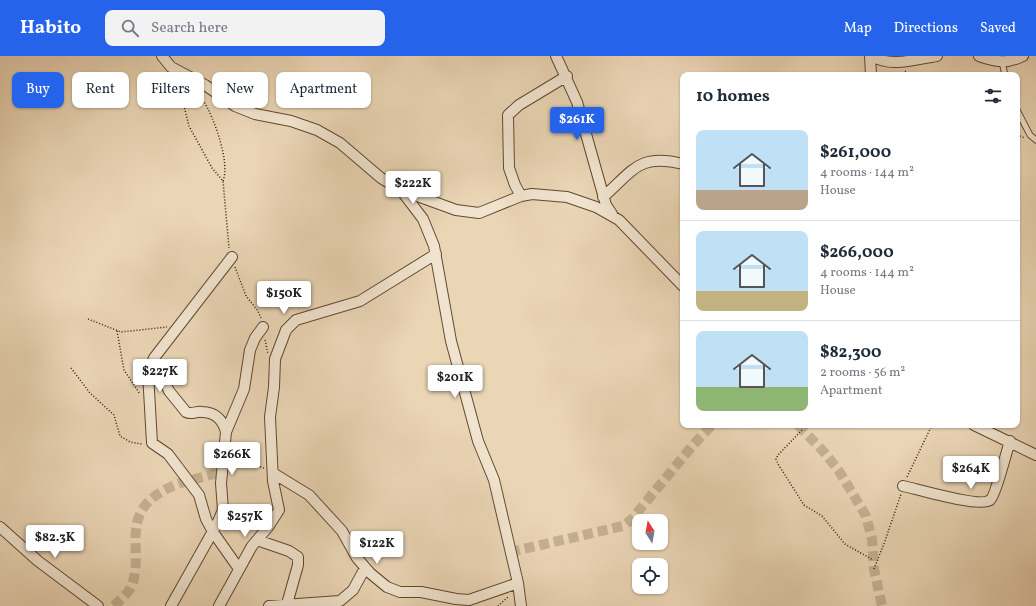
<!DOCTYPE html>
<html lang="en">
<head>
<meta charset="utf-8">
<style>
  :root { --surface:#fff; --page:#f2f2f3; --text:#1f2937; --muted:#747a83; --line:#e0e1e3; --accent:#2563eb }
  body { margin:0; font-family:Vollkorn,serif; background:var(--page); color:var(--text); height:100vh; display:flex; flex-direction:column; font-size:15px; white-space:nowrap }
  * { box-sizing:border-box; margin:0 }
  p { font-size:13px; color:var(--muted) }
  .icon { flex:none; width:22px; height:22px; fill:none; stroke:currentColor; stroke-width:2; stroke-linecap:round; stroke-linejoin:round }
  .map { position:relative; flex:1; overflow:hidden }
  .panel { position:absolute; left:680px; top:16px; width:340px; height:356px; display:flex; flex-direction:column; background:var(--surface); border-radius:8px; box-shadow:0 1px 3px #0004 }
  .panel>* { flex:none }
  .guide { position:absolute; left:12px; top:16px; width:380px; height:36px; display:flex; gap:8px }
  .needle { width:26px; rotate:349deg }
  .controls { position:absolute; left:632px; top:458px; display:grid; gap:8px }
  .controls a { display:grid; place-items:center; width:36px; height:36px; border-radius:8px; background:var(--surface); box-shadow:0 1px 3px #0004; font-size:20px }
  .price { position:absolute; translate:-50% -34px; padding:0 9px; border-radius:4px; background:#fff; color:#222; font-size:13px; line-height:26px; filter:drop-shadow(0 1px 2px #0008) }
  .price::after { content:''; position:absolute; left:50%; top:24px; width:12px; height:9px; margin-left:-6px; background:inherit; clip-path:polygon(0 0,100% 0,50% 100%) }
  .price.on { background:var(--accent); color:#fff }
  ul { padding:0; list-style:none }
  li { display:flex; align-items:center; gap:12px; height:100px; padding:0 16px }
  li+li { border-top:1px solid var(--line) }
  li span { display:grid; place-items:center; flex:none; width:112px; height:80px; border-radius:8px; color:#555 }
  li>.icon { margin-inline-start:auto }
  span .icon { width:48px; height:48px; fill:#fffc; stroke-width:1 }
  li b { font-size:17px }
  h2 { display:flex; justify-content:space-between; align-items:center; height:48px; padding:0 16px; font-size:17px }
  .tag { padding:0 14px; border-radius:8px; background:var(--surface); box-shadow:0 1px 3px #0004; font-size:14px; line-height:36px }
  .tag.on { background:var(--accent); color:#fff }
  header { display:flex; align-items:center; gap:24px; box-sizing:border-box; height:56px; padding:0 20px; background:var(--accent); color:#fff }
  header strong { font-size:19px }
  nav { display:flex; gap:22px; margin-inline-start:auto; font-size:14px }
  .search { width:280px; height:36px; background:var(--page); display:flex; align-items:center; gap:10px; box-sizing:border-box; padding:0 14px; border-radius:8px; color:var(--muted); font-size:15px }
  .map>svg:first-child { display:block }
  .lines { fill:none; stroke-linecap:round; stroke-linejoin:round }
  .minor-tunnel { stroke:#c5b092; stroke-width:10; stroke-dasharray:10 5; stroke-linecap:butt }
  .service-casing { stroke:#604930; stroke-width:7 }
  .minor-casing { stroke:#604930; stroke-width:12 }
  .path { stroke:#321a04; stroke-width:1.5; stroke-dasharray:1 2; stroke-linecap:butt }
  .service { stroke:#f1e4cf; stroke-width:5 }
  .minor { stroke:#f1e4cf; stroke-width:10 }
</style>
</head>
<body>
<header>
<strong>Habito</strong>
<div class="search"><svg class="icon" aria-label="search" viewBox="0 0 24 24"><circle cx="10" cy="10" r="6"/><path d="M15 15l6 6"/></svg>Search here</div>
<nav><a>Map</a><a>Directions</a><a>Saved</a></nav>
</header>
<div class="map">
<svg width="1036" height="550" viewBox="0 0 1036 550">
  <rect width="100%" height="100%" fill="#ead5b5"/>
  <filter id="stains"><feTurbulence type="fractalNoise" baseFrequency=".005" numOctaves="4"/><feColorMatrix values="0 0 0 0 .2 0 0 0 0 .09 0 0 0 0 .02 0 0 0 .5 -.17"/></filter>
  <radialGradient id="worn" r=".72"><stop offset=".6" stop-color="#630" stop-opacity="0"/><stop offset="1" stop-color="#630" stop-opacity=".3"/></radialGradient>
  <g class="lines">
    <path class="minor-tunnel" d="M 798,369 L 823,395 L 839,415 L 866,460 L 872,483 L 874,513 L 882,550
      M 510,496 L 623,470 L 631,464 L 693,389 L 712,369
      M 114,550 C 120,544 129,537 132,529 C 144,494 120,461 161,436 C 180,424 202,423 222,415"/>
    <defs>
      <path id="service" d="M 1002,6 L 1005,19
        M 1017,54 L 1030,79 L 1036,84"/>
      <path id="minor" d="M 162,0 L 171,11 L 205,29 L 235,50 L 255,58 L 291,65 L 317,74 L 340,87 L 381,122 L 401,134 L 456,154 L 479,157 L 521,140 L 532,138 L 567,141 L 596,151 L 619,164 L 683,230
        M 556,0 L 577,46 L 606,149 L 612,158
        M 870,0 L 871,19
        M 872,0 C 891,12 916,3 937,0
        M 979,0 C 996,6 1007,8 1023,0
        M 401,134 L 423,163 L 434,190 L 451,285 L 478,385 L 494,424 L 518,527 L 521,550
        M 521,140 L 515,129 L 509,112 L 508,59 L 519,49 L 567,20
        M 603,141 C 634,114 639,97 683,108
        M 232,201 L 154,302 L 148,317 L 152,387 L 168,398 L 199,439 L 206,463 L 213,476 L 239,513
        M 154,302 L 169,335 L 186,356 C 191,359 196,355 202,356 C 215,356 223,364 226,376
        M 974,369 L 1036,399
        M 273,417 L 309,439 L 342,475 L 357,502 L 370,517 L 387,531 L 400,536 L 421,536 L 456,543 L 469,544 L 518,527
        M 903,430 C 917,433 981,452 990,444 C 995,441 1007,394 1010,385
        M 0,471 L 38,505 L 98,550
        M 257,484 L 289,495 L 298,501 L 298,509 L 287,548
        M 171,550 L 217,468 L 223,454 L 221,427 L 226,376 L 244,333 L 250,294 L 255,282 L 263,271
        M 219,550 L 252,490 L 268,471 L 279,454 L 273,425 L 270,361 L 274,331 L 275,303 L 286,274 L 296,264 L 360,245 L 436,198
        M 269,550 L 340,545 L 353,534 L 365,512"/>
    </defs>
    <use href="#service" class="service-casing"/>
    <use href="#minor" class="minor-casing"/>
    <path class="path" d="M 905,15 L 910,19
      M 174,24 L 182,42 L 189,70 L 212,112 L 223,125 L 229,192
      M 199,36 C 201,42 205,47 208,53 C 216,69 230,108 223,125
      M 1017,79 L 1025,82
      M 235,211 L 246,240 L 258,255 L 261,262
      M 88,263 L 121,276 L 167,271
      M 117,275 L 124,314 L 140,338
      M 265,284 L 268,298
      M 71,312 L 90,337 L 114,359 L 120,380 L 130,386 L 142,388
      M 802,374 L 778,399 L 776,403 L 778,408 L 804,449 L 822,460 L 845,488 L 873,504
      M 232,401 L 264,412
      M 907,421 L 932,369
      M 874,513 L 885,485 L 901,438
      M 498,550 L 508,541"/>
    <use href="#service" class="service"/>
    <use href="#minor" class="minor"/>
  </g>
  <rect width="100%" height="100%" filter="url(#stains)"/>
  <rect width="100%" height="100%" fill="url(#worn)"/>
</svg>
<div class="controls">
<a><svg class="needle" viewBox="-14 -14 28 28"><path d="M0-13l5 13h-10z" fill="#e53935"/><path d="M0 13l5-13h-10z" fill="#747a83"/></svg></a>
<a><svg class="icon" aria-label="locate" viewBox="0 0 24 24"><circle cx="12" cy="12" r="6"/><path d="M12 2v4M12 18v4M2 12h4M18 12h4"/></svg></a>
</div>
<b class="price on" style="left:577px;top:85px">$261K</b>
<b class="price" style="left:413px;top:149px">$222K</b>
<b class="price" style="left:284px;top:259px">$150K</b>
<b class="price" style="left:160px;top:337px">$227K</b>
<b class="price" style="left:455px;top:343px">$201K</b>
<b class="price" style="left:232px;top:420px">$266K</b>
<b class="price" style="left:971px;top:434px">$264K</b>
<b class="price" style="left:245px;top:482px">$257K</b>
<b class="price" style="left:55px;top:503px">$82.3K</b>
<b class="price" style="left:377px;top:509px">$122K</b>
<div class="guide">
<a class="tag on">Buy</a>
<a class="tag">Rent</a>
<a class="tag">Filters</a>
<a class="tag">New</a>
<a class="tag">Apartment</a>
</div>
<section class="panel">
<h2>10 homes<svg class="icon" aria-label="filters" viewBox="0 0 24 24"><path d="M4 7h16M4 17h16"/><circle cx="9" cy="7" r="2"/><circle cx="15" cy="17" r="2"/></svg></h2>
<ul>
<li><span style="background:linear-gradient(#bfe0f5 75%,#b9a48a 0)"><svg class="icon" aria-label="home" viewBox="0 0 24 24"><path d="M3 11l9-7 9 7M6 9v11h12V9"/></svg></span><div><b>$261,000</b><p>4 rooms · 144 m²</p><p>House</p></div></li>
<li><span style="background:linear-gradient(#bfe0f5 75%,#c2b280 0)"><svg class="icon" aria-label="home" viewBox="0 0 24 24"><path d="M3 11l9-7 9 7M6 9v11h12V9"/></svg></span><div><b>$266,000</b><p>4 rooms · 144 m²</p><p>House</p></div></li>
<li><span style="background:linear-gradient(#bfe0f5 70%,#8fb573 0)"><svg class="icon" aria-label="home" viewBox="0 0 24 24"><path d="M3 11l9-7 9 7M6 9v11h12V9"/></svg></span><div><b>$82,300</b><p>2 rooms · 56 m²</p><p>Apartment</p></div></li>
</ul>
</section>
</div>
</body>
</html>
